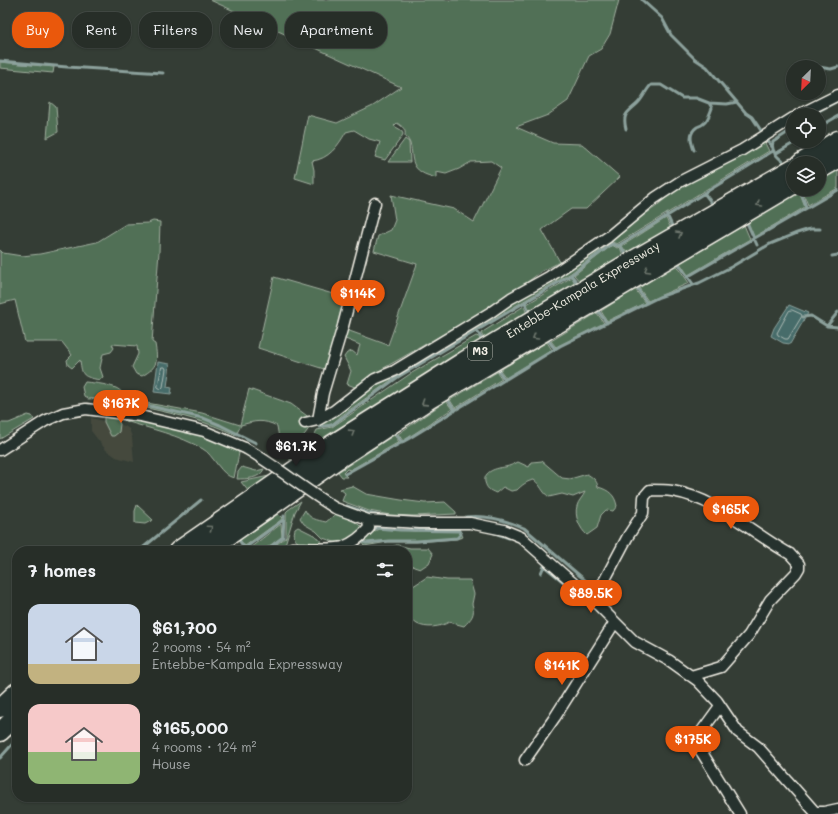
<!DOCTYPE html>
<html lang="en">
<head>
<meta charset="utf-8">
<style>
  :root { --surface:#272e28; --page:#333a34; --text:#f1f3f6; --muted:#a4a8a8; --line:#434a45; --accent:#ea580c }
  body { margin:0; font-family:Mali,sans-serif; background:var(--page); color:var(--text); height:100vh; display:flex; flex-direction:column; font-size:15px; white-space:nowrap }
  * { box-sizing:border-box; margin:0 }
  p { font-size:13px; color:var(--muted) }
  .icon { flex:none; width:22px; height:22px; fill:none; stroke:currentColor; stroke-width:2; stroke-linecap:round; stroke-linejoin:round }
  .map { position:relative; flex:1; overflow:hidden }
  .side { position:absolute; left:12px; top:546px; width:400px; height:256px; display:flex; flex-direction:column; background:var(--surface); border-radius:16px; box-shadow:0 1px 3px #0004,0 0 0 1px var(--line) }
  .side>* { flex:none }
  .hud { position:absolute; left:12px; top:12px; width:400px; height:36px; display:flex; gap:8px }
  .needle { width:26px; rotate:204deg }
  .fabs { position:absolute; left:786px; top:60px; display:grid; gap:8px }
  .fabs a { display:grid; place-items:center; width:40px; height:40px; border-radius:50%; background:var(--surface); box-shadow:0 1px 3px #0004,0 0 0 1px var(--line); font-size:20px }
  .price { position:absolute; translate:-50% -34px; padding:0 9px; border-radius:14px; background:var(--accent); color:#fff; font-size:13px; line-height:26px; filter:drop-shadow(0 1px 2px #0008) }
  .price::after { content:''; position:absolute; left:50%; top:24px; width:12px; height:9px; margin-left:-6px; background:inherit; clip-path:polygon(0 0,100% 0,50% 100%) }
  .price.current { background:#222; color:#fff }
  ul { padding:0; list-style:none }
  li { display:flex; align-items:center; gap:12px; height:100px; padding:0 16px }
  li span { display:grid; place-items:center; flex:none; width:112px; height:80px; border-radius:12px; color:#555 }
  li>.icon { margin-inline-start:auto }
  span .icon { width:48px; height:48px; fill:#fffc; stroke-width:1 }
  li b { font-size:17px }
  h2 { display:flex; justify-content:space-between; align-items:center; height:48px; padding:0 16px; font-size:17px }
  .pill { padding:0 14px; border-radius:16px; background:var(--surface); box-shadow:0 1px 3px #0004,0 0 0 1px var(--line); font-size:14px; line-height:36px }
  .pill.current { background:var(--accent); color:#fff }
  .map>svg:first-child { display:block }
  .built { fill:#44493e }
  .green { fill:#516f57; stroke:#a2b0a0 }
  .water { fill:#476c6a; stroke:#8ca19c }
  .lines { fill:none; stroke-linecap:round; stroke-linejoin:round }
  .shore { stroke:#afbcb6; stroke-width:1 }
  .stream { stroke:#8ca19c; stroke-width:3 }
  .street-casing { stroke:#f4f1e8; stroke-width:13 }
  .highway-casing { stroke:#f4f1e8; stroke-width:21 }
  .street { stroke:#26332d; stroke-width:10 }
  .highway { stroke:#26332d; stroke-width:18 }
  .street-bridge-casing { stroke:#f4f1e8; stroke-width:13; stroke-linecap:butt }
  .street-bridge { stroke:#26332d; stroke-width:10 }
  .oneway { stroke:#6e766e }
  .labels { text-anchor:middle; stroke-width:3; stroke-linejoin:round; paint-order:stroke }
  .shield { fill:#26332d; stroke:#b6b8b0; stroke-width:1 }
  .shield-label { font-size:11px; font-weight:bold; fill:#f4f1e8 }
  .street-label { font-size:12px; fill:#f4f1e8; stroke:#26332d }
</style>
</head>
<body>
<div class="map">
<svg width="838" height="814" viewBox="0 0 838 814">
  <rect width="100%" height="100%" fill="#343d35"/>
  <filter id="ink" filterUnits="userSpaceOnUse"><feTurbulence type="fractalNoise" baseFrequency=".025" numOctaves="2"/><feDisplacementMap in="SourceGraphic" scale="8" xChannelSelector="R" yChannelSelector="G"/><feConvolveMatrix kernelMatrix="1 2 1 2 8 2 1 2 1" color-interpolation-filters="sRGB"/></filter>
  <g filter="url(#ink)">
    <path class="built" d="M 91,418 L 125,426 L 129,429 L 132,437 L 134,462 L 116,457 L 106,450 L 91,431 Z"/>
    <path class="green" d="M 210,0 L 619,0 L 610,34 L 601,49 L 589,56 L 568,101 L 548,115 L 516,127 L 553,143 L 582,144 L 620,177 L 586,209 L 571,209 L 542,230 L 560,262 L 542,271 L 505,299 L 382,369 L 360,389 L 347,384 L 351,371 L 344,357 L 347,353 L 352,351 L 357,355 L 360,345 L 343,338 L 344,329 L 388,345 L 417,264 L 374,251 L 378,236 L 391,230 L 395,220 L 391,195 L 454,209 L 474,222 L 501,168 L 491,161 L 471,162 L 459,169 L 446,174 L 436,172 L 436,178 C 431,176 425,175 421,172 C 406,162 417,147 405,136 C 406,129 403,127 397,123 L 394,126 L 401,130 L 403,134 L 401,138 L 385,160 L 375,157 L 380,142 L 369,139 L 354,130 L 346,132 C 338,146 329,159 312,161 L 314,170 L 314,184 L 295,178 L 308,115 L 337,123 L 373,106 L 401,87 Z
      M 0,62 L 54,67 L 53,73 L 0,68 Z
      M 50,102 L 56,107 L 58,132 L 47,138 Z
      M 405,139 L 409,142 L 410,162 L 388,162 Z
      M 765,143 L 769,151 L 617,244 L 612,242 L 571,273 L 397,376 L 341,416 L 332,424 L 321,426 L 323,421 L 372,385 L 622,233 L 641,217 L 657,206 L 673,191 Z
      M 838,169 L 838,188 L 808,205 L 802,190 L 804,189 L 819,189 L 819,180 Z
      M 799,192 L 805,207 L 754,237 L 748,222 Z
      M 666,218 L 671,229 L 629,256 L 622,246 Z
      M 153,221 L 160,222 L 159,252 L 152,342 L 155,344 C 158,361 158,367 142,376 L 136,374 L 132,367 L 138,354 L 137,346 L 112,344 L 114,348 L 111,352 L 103,354 L 100,368 L 103,377 L 99,380 C 83,376 82,377 80,360 L 72,368 L 68,365 L 67,360 L 72,355 L 62,342 L 25,342 L 15,300 L 0,304 L 0,250 L 3,253 L 22,256 L 40,254 L 97,242 L 126,224 L 148,223 Z
      M 744,225 L 750,239 L 688,275 L 680,263 Z
      M 612,245 L 617,248 L 620,247 L 624,258 L 581,283 L 574,275 Z
      M 676,264 L 689,283 L 648,301 L 639,288 Z
      M 274,277 L 347,298 L 327,370 L 258,348 Z
      M 572,277 L 576,286 L 531,313 L 527,304 Z
      M 635,289 L 645,303 L 607,321 L 601,311 Z
      M 524,306 L 527,314 L 485,341 L 481,333 Z
      M 597,313 L 604,323 L 556,347 L 551,341 Z
      M 476,336 L 479,337 L 481,343 L 311,450 L 309,439 L 314,436 L 317,430 L 332,427 L 410,374 Z
      M 547,342 L 552,350 L 506,378 L 500,370 Z
      M 497,372 L 502,379 L 455,408 L 450,400 Z
      M 85,382 C 95,383 118,385 122,393 L 120,397 L 88,399 L 84,396 L 82,387 Z
      M 249,389 L 291,404 L 314,421 L 305,434 L 282,456 L 277,426 C 263,419 255,421 241,425 L 236,435 C 206,421 179,415 147,408 L 147,403 L 202,413 L 240,425 Z
      M 446,401 L 452,409 L 403,441 L 398,434 Z
      M 104,414 L 114,415 L 120,424 L 119,432 L 114,436 L 111,436 L 104,422 Z
      M 28,415 L 32,416 L 34,419 L 0,439 L 0,423 L 9,423 Z
      M 125,417 L 192,430 L 235,448 L 239,453 L 234,478 C 221,476 213,454 203,449 C 179,435 151,429 125,421 L 123,419 Z
      M 394,435 L 399,442 L 350,470 L 347,469 L 343,473 L 347,477 L 342,477 L 338,472 Z
      M 304,443 L 307,453 L 293,463 L 290,461 L 290,459 Z
      M 542,461 L 562,478 L 570,479 L 587,474 C 592,477 597,480 598,487 C 609,490 615,495 617,506 L 613,511 L 606,510 L 601,515 L 597,528 L 587,535 C 580,529 574,516 577,506 C 578,501 583,497 585,492 L 573,497 L 562,494 L 549,497 C 542,492 541,485 534,480 C 527,481 522,485 517,490 L 511,491 L 503,487 L 496,493 C 489,490 487,489 485,482 C 483,471 497,468 505,467 C 510,466 514,464 518,462 L 529,467 L 532,462 Z
      M 242,467 L 256,471 L 264,469 C 260,479 246,479 237,479 L 238,472 Z
      M 269,476 L 272,477 L 249,492 L 241,482 Z
      M 352,486 L 366,494 L 401,500 L 425,503 L 445,502 L 456,512 L 456,514 L 414,516 L 390,515 L 369,511 L 342,501 L 345,493 L 340,489 Z
      M 301,501 L 295,512 L 283,551 L 268,551 L 286,537 L 286,512 L 288,510 Z
      M 137,505 L 153,520 L 145,524 L 135,523 L 135,511 Z
      M 305,510 C 309,519 317,520 326,522 L 338,512 L 358,524 L 363,529 L 362,531 L 340,544 L 323,538 L 316,531 L 304,524 L 300,518 Z
      M 278,514 L 282,518 L 281,520 L 245,546 L 240,540 Z
      M 281,524 L 282,537 L 262,551 L 246,551 Z
      M 298,527 L 314,535 L 323,543 L 322,545 C 309,544 290,548 295,529 Z
      M 382,528 L 414,531 L 459,529 L 463,537 L 456,539 L 416,542 L 388,542 L 364,546 L 362,543 C 366,537 374,530 382,528 Z
      M 397,545 L 410,548 L 428,548 L 433,554 L 429,563 L 420,569 L 414,567 L 407,561 L 407,551 L 391,551 L 389,548 Z
      M 427,577 L 447,580 L 470,580 L 474,594 L 472,604 C 476,614 471,619 464,626 L 449,622 C 441,627 426,629 417,624 C 414,622 410,618 407,615 L 407,590 Z"/>
    <path class="water" d="M 789,305 L 808,313 L 790,344 L 783,343 L 771,336 L 774,328 Z
      M 158,362 L 170,364 L 167,387 L 172,388 L 171,394 L 154,392 Z"/>
    <g class="lines">
      <path class="shore" d="M 792,310 L 801,314 L 802,316 L 788,339 L 785,339 L 778,335 L 777,333 L 789,311 Z
        M 162,367 L 165,367 L 166,369 L 163,387 L 161,389 L 158,387 Z"/>
      <path class="stream" d="M 642,0 L 662,18 L 671,35 L 695,59 L 707,67 L 746,113 L 752,117 L 772,147
        M 0,61 L 67,67 L 163,73
        M 812,66 L 831,69 L 838,67
        M 811,115 L 838,101
        M 819,127 L 838,116
        M 626,129 C 622,113 628,113 638,103 C 643,98 646,90 651,85 L 661,85 L 682,98 L 696,98 L 709,103 L 727,104 L 737,102
        M 801,141 L 803,144
        M 694,150 C 691,142 688,133 697,127 C 698,126 701,126 703,124 C 708,121 710,113 712,108 L 709,103
        M 775,154 L 797,141
        M 786,164 C 779,158 770,152 773,142 L 793,129
        M 801,192 L 806,207
        M 704,193 L 714,206
        M 667,215 L 673,228
        M 747,223 L 757,245
        M 620,245 L 626,255
        M 832,256 L 838,255
        M 678,263 L 693,284
        M 571,275 L 578,284
        M 687,277 L 838,190
        M 637,288 L 647,303
        M 525,302 L 529,313
        M 598,311 L 607,323
        M 803,317 L 811,316 L 827,326 L 838,327
        M 827,326 L 838,312
        M 477,331 L 482,339
        M 548,340 L 555,349
        M 498,370 L 505,380
        M 448,400 L 455,411
        M 145,405 L 203,418 L 220,425 L 256,443
        M 320,427 L 332,425 L 398,377 L 571,275 L 612,244 L 618,246 L 773,151
        M 396,434 L 402,443
        M 345,474 L 408,439 L 560,346 L 659,297 L 699,283 L 731,267 L 770,244 L 797,233 L 810,229 L 820,229
        M 347,506 L 368,513 L 382,516
        M 466,517 C 486,515 506,520 524,528 L 593,587
        M 377,528 L 400,530 L 459,531 L 461,534 L 457,538 L 417,541 L 389,541 L 366,543 L 361,541 L 374,529 Z
        M 492,532 L 509,538
        M 239,540 L 245,549
        M 139,551 L 201,500
        M 241,551 L 283,520
        M 265,551 L 283,537 L 284,516
        M 541,573 L 544,566 L 571,588
        M 0,758 L 17,739"/>
      <defs>
        <path id="street" d="M 798,115 L 838,95
          M 318,420 L 323,393 L 343,326 L 375,203
          M 305,423 L 318,420 L 335,410 L 375,379 L 394,371 L 491,312 L 511,298 L 549,277 L 608,237 L 655,198 L 681,181 L 742,150 L 793,118
          M 0,450 L 45,421 L 63,413 L 86,409 L 140,416 L 204,431 L 245,448
          M 335,508 L 368,520 L 420,523 L 470,523 L 504,530 L 521,537 L 572,582 L 582,594 L 598,605 L 635,642 L 670,661 L 698,681 L 717,701 L 738,732 L 758,747 L 815,812 L 824,812 L 838,809
          M 286,551 L 292,548 C 304,548 332,550 343,547 C 353,543 362,536 369,528 L 368,520
          M 582,594 L 602,585 L 628,536 L 643,513 L 644,497 L 650,490 C 657,490 665,490 672,491 C 716,498 752,533 790,554 L 799,564 L 799,568 L 796,573 L 770,600 L 749,635 L 721,667 L 691,676
          M 720,706 L 696,739 L 696,743 L 740,814
          M 525,760 L 555,717 L 615,622"/>
        <path id="highway" d="M 801,163 L 838,140
          M 819,170 L 838,159
          M 178,551 L 331,445 L 464,361 L 623,266 L 793,168
          M 207,551 L 337,460 L 430,399 L 793,185
          M 0,708 L 17,692
          M 0,732 L 17,716"/>
      </defs>
      <use href="#street" class="street-casing"/>
      <use href="#highway" class="highway-casing"/>
      <use href="#street" class="street"/>
      <use href="#highway" class="highway"/>
      <defs>
        <path id="street-bridge" d="M 245,448 C 276,466 304,489 335,508"/>
      </defs>
      <use href="#street-bridge" class="street-bridge-casing"/>
      <use href="#street-bridge" class="street-bridge"/>
    </g>
    <defs><path id="oneway-chevron" d="M-2-3.5L2.5 0L-2 3.5" fill="none" stroke-width="1.6" stroke-linecap="round" stroke-linejoin="round"/></defs>
    <g class="oneway">
      <use href="#oneway-chevron" transform="translate(759 204) rotate(150)"/>
      <use href="#oneway-chevron" transform="translate(679 234) rotate(-30)"/>
      <use href="#oneway-chevron" transform="translate(647 270) rotate(150)"/>
      <use href="#oneway-chevron" transform="translate(535 337) rotate(149)"/>
      <use href="#oneway-chevron" transform="translate(424 403) rotate(147)"/>
      <use href="#oneway-chevron" transform="translate(352 432) rotate(-32)"/>
      <use href="#oneway-chevron" transform="translate(210 528) rotate(-35)"/>
    </g>
  </g>
  <g class="labels">
    <rect class="shield" x="468" y="342" width="24" height="18" rx="3"/>
    <g class="shield-label">
      <text x="480" y="355">M3</text>
    </g>
    <g class="street-label">
      <text transform="translate(583 290) rotate(-31)" y="4">Entebbe-Kampala Expressway</text>
    </g>
  </g>
</svg>
<div class="fabs">
<a><svg class="needle" viewBox="-14 -14 28 28"><path d="M0-13l5 13h-10z" fill="#e53935"/><path d="M0 13l5-13h-10z" fill="#a4a8a8"/></svg></a>
<a><svg class="icon" aria-label="locate" viewBox="0 0 24 24"><circle cx="12" cy="12" r="6"/><path d="M12 2v4M12 18v4M2 12h4M18 12h4"/></svg></a>
<a><svg class="icon" aria-label="layers" viewBox="0 0 24 24"><path d="M12 4l9 5-9 5-9-5zM3 14l9 5 9-5"/></svg></a>
</div>
<b class="price" style="left:358px;top:314px">$114K</b>
<b class="price" style="left:121px;top:424px">$167K</b>
<b class="price current" style="left:296px;top:467px">$61.7K</b>
<b class="price" style="left:731px;top:530px">$165K</b>
<b class="price" style="left:591px;top:614px">$89.5K</b>
<b class="price" style="left:562px;top:686px">$141K</b>
<b class="price" style="left:693px;top:760px">$175K</b>
<div class="hud">
<a class="pill current">Buy</a>
<a class="pill">Rent</a>
<a class="pill">Filters</a>
<a class="pill">New</a>
<a class="pill">Apartment</a>
</div>
<section class="side">
<h2>7 homes<svg class="icon" aria-label="filters" viewBox="0 0 24 24"><path d="M4 7h16M4 17h16"/><circle cx="9" cy="7" r="2"/><circle cx="15" cy="17" r="2"/></svg></h2>
<ul>
<li><span style="background:linear-gradient(#c9d6e8 75%,#c2b280 0)"><svg class="icon" aria-label="home" viewBox="0 0 24 24"><path d="M3 11l9-7 9 7M6 9v11h12V9"/></svg></span><div><b>$61,700</b><p>2 rooms · 54 m²</p><p>Entebbe-Kampala Expressway</p></div></li>
<li><span style="background:linear-gradient(#f6c9c9 60%,#8fb573 0)"><svg class="icon" aria-label="home" viewBox="0 0 24 24"><path d="M3 11l9-7 9 7M6 9v11h12V9"/></svg></span><div><b>$165,000</b><p>4 rooms · 124 m²</p><p>House</p></div></li>
</ul>
</section>
</div>
</body>
</html>
